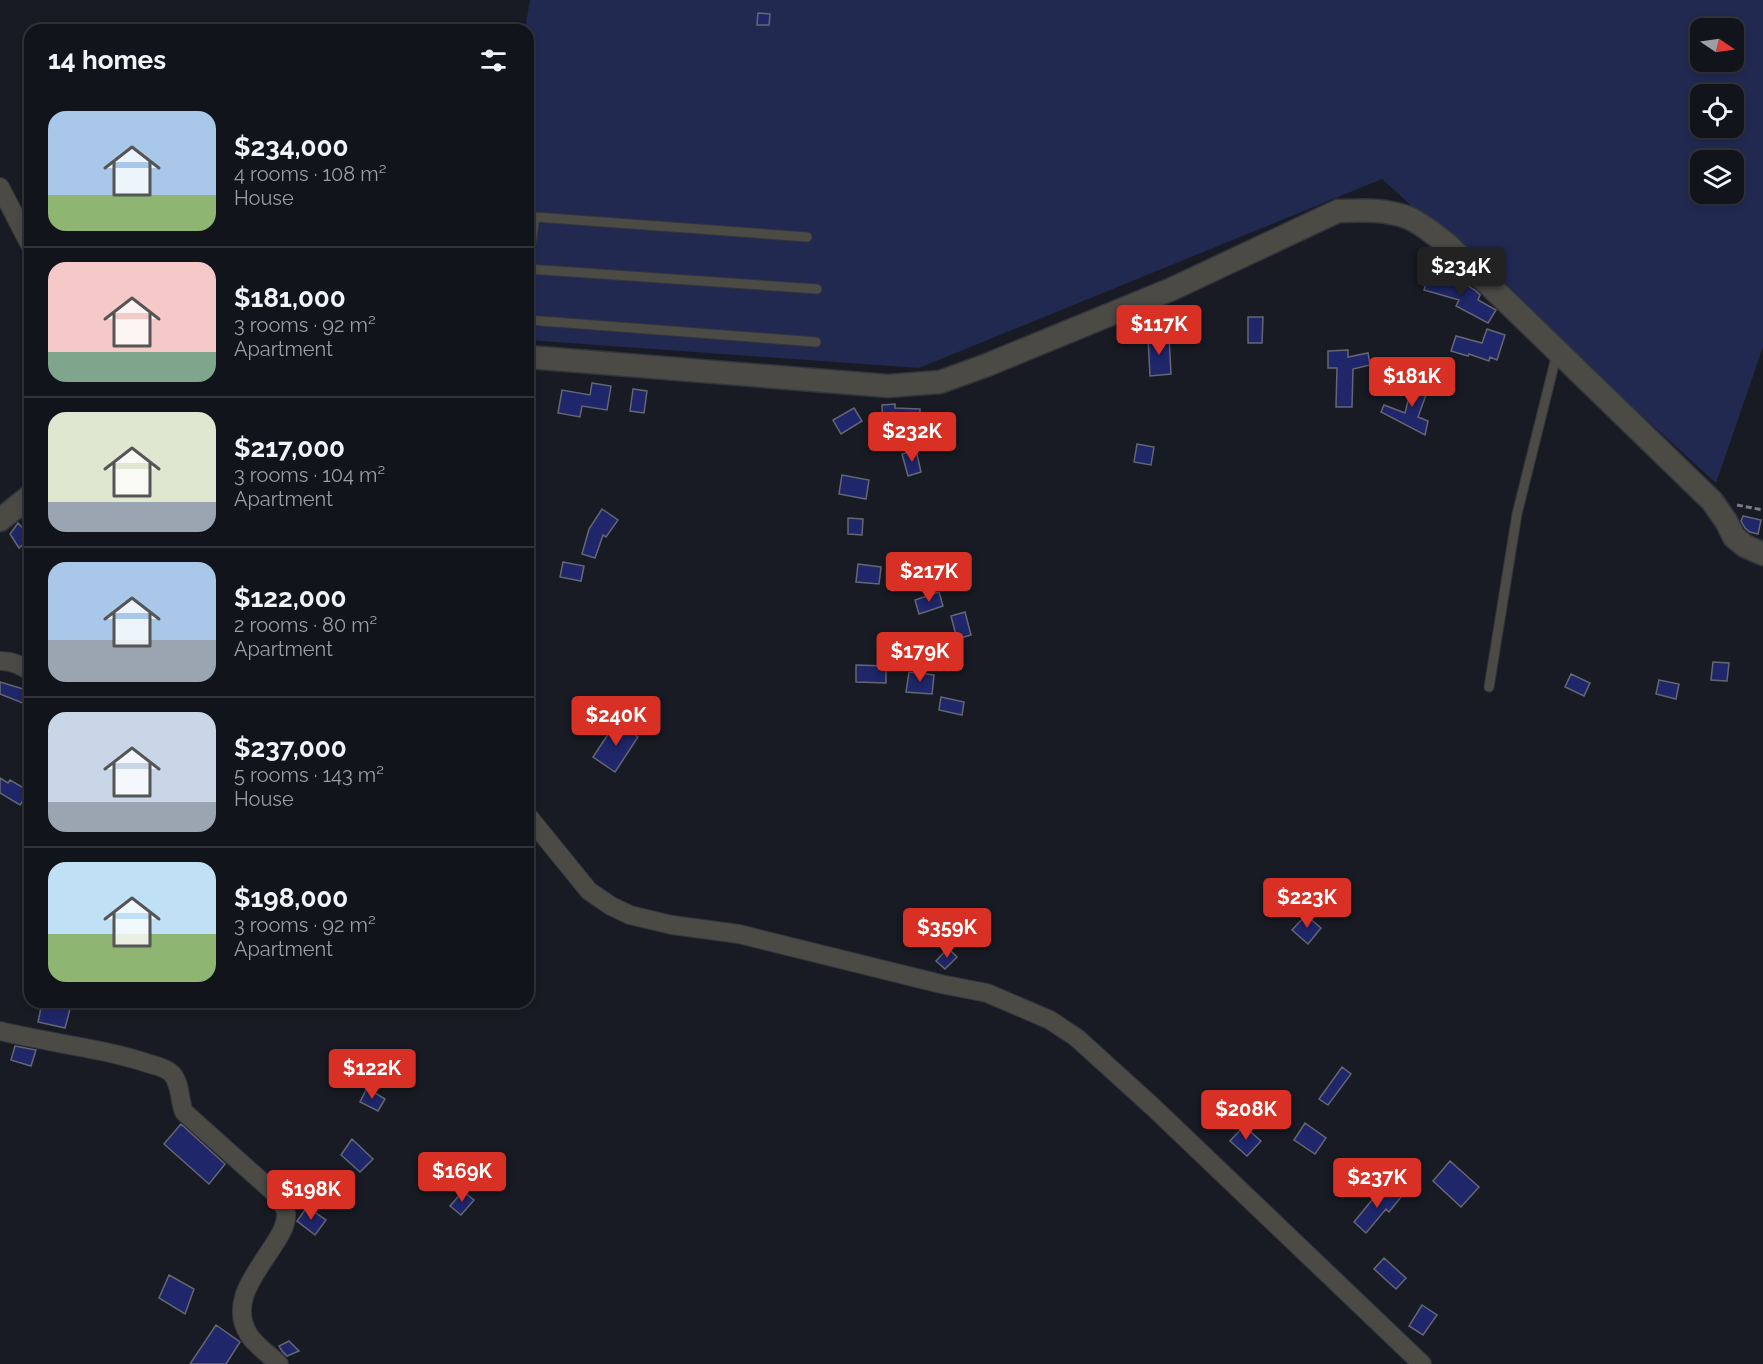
<!DOCTYPE html>
<html lang="en">
<head>
<meta charset="utf-8">
<style>
  :root { --surface:#12141b; --page:#1b1d24; --text:#f1f3f6; --muted:#9c9ea3; --line:#31333a; --accent:#d93025 }
  body { margin:0; font-family:Raleway,sans-serif; background:var(--page); color:var(--text); height:100vh; display:flex; flex-direction:column; font-size:22px; white-space:nowrap }
  * { box-sizing:border-box; margin:0 }
  p { font-size:20px; color:var(--muted) }
  .icon { flex:none; width:33px; height:33px; fill:none; stroke:currentColor; stroke-width:2; stroke-linecap:round; stroke-linejoin:round }
  .map { position:relative; flex:1; overflow:hidden }
  .side { position:absolute; left:24px; top:24px; width:510px; height:984px; display:flex; flex-direction:column; background:var(--surface); border-radius:18px; box-shadow:0 3px 9px #0003,0 0 0 2px var(--line) }
  .side>* { flex:none }
  .needle { width:39px; rotate:103deg }
  .tools { position:absolute; left:1690px; top:18px; display:grid; gap:12px }
  .tools a { display:grid; place-items:center; width:54px; height:54px; border-radius:12px; background:var(--surface); box-shadow:0 3px 9px #0003,0 0 0 2px var(--line); font-size:30px }
  .price { position:absolute; translate:-50% -51px; padding:0 14px; border-radius:6px; background:var(--accent); color:#fff; font-size:20px; line-height:39px; filter:drop-shadow(0 2px 3px #0008) }
  .price::after { content:''; position:absolute; left:50%; top:36px; width:18px; height:14px; margin-left:-9px; background:inherit; clip-path:polygon(0 0,100% 0,50% 100%) }
  .price.active { background:#222; color:#fff }
  ul { padding:0; list-style:none }
  li { display:flex; align-items:center; gap:18px; height:150px; padding:0 24px }
  li+li { border-top:2px solid var(--line) }
  li span { display:grid; place-items:center; flex:none; width:168px; height:120px; border-radius:18px; color:#555 }
  li>.icon { margin-inline-start:auto }
  span .icon { width:72px; height:72px; fill:#fffc; stroke-width:1 }
  li b { font-size:26px }
  h2 { display:flex; justify-content:space-between; align-items:center; height:72px; padding:0 24px; font-size:26px }
  .map>svg:first-child { display:block }
  .green { fill:#222951; fill-rule:evenodd }
  .building { fill:#1f2669; stroke:#646772; stroke-width:1.5 }
  .lines { fill:none; stroke-linecap:round; stroke-linejoin:round }
  .service-casing { stroke:#32353d; stroke-width:11 }
  .minor-casing { stroke:#32353d; stroke-width:20 }
  .tertiary-casing { stroke:#32353d; stroke-width:25 }
  .path { stroke:#7a7d85; stroke-width:3; stroke-dasharray:6 3; stroke-linecap:butt }
  .service { stroke:#4b4a45; stroke-width:9 }
  .minor { stroke:#4b4a45; stroke-width:18 }
  .tertiary { stroke:#4b4a45; stroke-width:22 }
</style>
</head>
<body>
<div class="map">
<svg width="1763" height="1364" viewBox="0 0 1763 1364">
  <rect width="100%" height="100%" fill="#181b24"/>
  <path class="green" d="M 530,0 L 1763,0 L 1763,347 L 1716,483 L 1382,179 L 919,368 L 528,340 L 528,30 L 525,30 ZM 1701,28 L 1734,28 L 1734,62 L 1701,62 ZM 1701,94 L 1734,94 L 1734,128 L 1701,128 ZM 1701,160 L 1734,160 L 1734,194 L 1701,194 Z"/>
  <path class="building" d="M 758,13 L 770,14 L 769,25 L 757,25 Z
    M 1428,276 L 1466,287 L 1467,285 L 1475,290 L 1480,295 L 1478,300 L 1496,310 L 1488,323 L 1456,306 L 1459,300 L 1424,290 Z
    M 1248,317 L 1263,317 L 1262,343 L 1248,343 Z
    M 1487,329 L 1505,335 L 1497,360 L 1490,357 L 1489,361 L 1469,354 L 1468,356 L 1451,351 L 1456,336 L 1482,343 Z
    M 1169,336 L 1171,374 L 1150,376 L 1148,337 Z
    M 1348,350 L 1348,357 L 1368,353 L 1370,365 L 1353,369 L 1352,407 L 1336,407 L 1337,368 L 1328,368 L 1328,351 Z
    M 1414,377 L 1430,384 L 1418,417 L 1428,421 L 1425,435 L 1381,412 L 1384,405 L 1405,413 Z
    M 592,383 L 611,386 L 607,410 L 582,406 L 580,417 L 558,413 L 562,390 L 590,395 Z
    M 633,389 L 647,391 L 644,413 L 630,411 Z
    M 895,404 L 895,408 L 920,409 L 920,432 L 883,434 L 882,405 Z
    M 854,408 L 862,421 L 841,434 L 833,420 Z
    M 1137,444 L 1154,447 L 1151,465 L 1134,462 Z
    M 916,450 L 921,472 L 908,476 L 902,454 Z
    M 842,475 L 869,480 L 866,499 L 839,494 Z
    M 602,509 L 618,520 L 606,537 L 603,535 L 595,558 L 582,554 L 589,529 Z
    M 1743,516 L 1761,520 L 1758,534 L 1750,532 L 1745,528 L 1741,521 Z
    M 848,518 L 863,519 L 862,535 L 848,534 Z
    M 18,523 L 30,536 L 30,538 L 19,548 L 10,534 Z
    M 563,562 L 584,566 L 581,581 L 560,577 Z
    M 858,564 L 881,567 L 879,584 L 856,582 Z
    M 939,592 L 943,606 L 919,614 L 915,600 Z
    M 965,612 L 971,635 L 957,639 L 951,616 Z
    M 951,647 L 952,663 L 936,664 L 936,648 Z
    M 1713,662 L 1729,663 L 1727,681 L 1711,680 Z
    M 856,665 L 886,666 L 886,683 L 856,682 Z
    M 909,672 L 934,675 L 932,694 L 906,692 Z
    M 1571,674 L 1590,683 L 1584,696 L 1565,687 Z
    M 1659,680 L 1679,684 L 1676,699 L 1656,694 Z
    M 0,682 L 30,691 L 30,706 L 0,694 Z
    M 941,697 L 964,702 L 962,715 L 939,710 Z
    M 616,722 L 638,737 L 615,772 L 593,757 Z
    M 0,778 L 8,783 L 10,780 L 29,791 L 20,805 L 0,793 Z
    M 1306,915 L 1321,928 L 1308,944 L 1292,930 Z
    M 948,948 L 957,957 L 945,969 L 936,961 Z
    M 42,1003 L 70,1009 L 65,1028 L 38,1022 Z
    M 15,1046 L 36,1050 L 31,1066 L 11,1060 Z
    M 1342,1067 L 1351,1074 L 1328,1105 L 1319,1099 Z
    M 367,1088 L 385,1099 L 378,1111 L 360,1102 Z
    M 1305,1123 L 1326,1138 L 1315,1154 L 1294,1140 Z
    M 181,1124 L 225,1164 L 209,1184 L 164,1144 Z
    M 1244,1126 L 1261,1141 L 1247,1156 L 1230,1141 Z
    M 352,1139 L 373,1159 L 360,1172 L 341,1155 Z
    M 1450,1161 L 1479,1187 L 1461,1207 L 1433,1181 Z
    M 1387,1186 L 1401,1197 L 1389,1212 L 1386,1209 L 1366,1233 L 1354,1222 L 1372,1200 L 1375,1202 Z
    M 463,1191 L 474,1200 L 461,1215 L 450,1206 Z
    M 307,1207 L 326,1220 L 315,1235 L 297,1221 Z
    M 1384,1258 L 1406,1278 L 1396,1289 L 1374,1269 Z
    M 169,1275 L 194,1289 L 185,1314 L 159,1298 Z
    M 1422,1305 L 1437,1315 L 1423,1335 L 1409,1326 Z
    M 216,1325 L 240,1342 L 226,1364 L 190,1364 Z
    M 289,1341 L 299,1351 L 287,1356 L 282,1351 L 279,1346 Z"/>
  <g class="lines">
    <defs>
      <path id="service" d="M 528,265 L 535,217 L 807,237
        M 528,269 L 817,289
        M 528,320 L 816,342
        M 1489,687 L 1517,514 L 1557,353"/>
      <path id="minor" d="M 0,187 L 30,245
        M 0,661 C 12,661 20,665 30,671
        M 528,816 L 589,891 L 611,906 L 630,915 L 672,925 L 739,934 L 941,984 L 987,993 L 1050,1020 L 1077,1038 L 1153,1107 L 1422,1364
        M 0,1031 C 50,1043 102,1048 150,1064 C 157,1066 166,1068 171,1073 C 181,1082 179,1100 184,1112 L 278,1196 C 282,1202 285,1207 286,1213 C 287,1224 281,1234 275,1243 C 258,1271 228,1302 249,1335 C 256,1346 270,1355 279,1364"/>
      <path id="tertiary" d="M 528,357 L 888,386 L 940,382 L 987,365 L 1172,289 L 1338,211 C 1362,210 1386,209 1409,218 C 1423,224 1436,236 1448,245 L 1712,501 L 1726,521 L 1734,537 L 1745,546 L 1763,554
        M 0,520 L 30,496"/>
    </defs>
    <use href="#service" class="service-casing"/>
    <use href="#minor" class="minor-casing"/>
    <use href="#tertiary" class="tertiary-casing"/>
    <path class="path" d="M 1737,505 L 1763,510"/>
    <use href="#service" class="service"/>
    <use href="#minor" class="minor"/>
    <use href="#tertiary" class="tertiary"/>
  </g>
</svg>
<div class="tools">
<a><svg class="needle" viewBox="-14 -14 28 28"><path d="M0-13l5 13h-10z" fill="#e53935"/><path d="M0 13l5-13h-10z" fill="#9c9ea3"/></svg></a>
<a><svg class="icon" aria-label="locate" viewBox="0 0 24 24"><circle cx="12" cy="12" r="6"/><path d="M12 2v4M12 18v4M2 12h4M18 12h4"/></svg></a>
<a><svg class="icon" aria-label="layers" viewBox="0 0 24 24"><path d="M12 4l9 5-9 5-9-5zM3 14l9 5 9-5"/></svg></a>
</div>
<b class="price active" style="left:1461px;top:298px">$234K</b>
<b class="price" style="left:1159px;top:356px">$117K</b>
<b class="price" style="left:1412px;top:408px">$181K</b>
<b class="price" style="left:912px;top:463px">$232K</b>
<b class="price" style="left:929px;top:603px">$217K</b>
<b class="price" style="left:920px;top:683px">$179K</b>
<b class="price" style="left:616px;top:747px">$240K</b>
<b class="price" style="left:1307px;top:929px">$223K</b>
<b class="price" style="left:947px;top:959px">$359K</b>
<b class="price" style="left:372px;top:1100px">$122K</b>
<b class="price" style="left:1246px;top:1141px">$208K</b>
<b class="price" style="left:462px;top:1203px">$169K</b>
<b class="price" style="left:1377px;top:1209px">$237K</b>
<b class="price" style="left:311px;top:1221px">$198K</b>
<section class="side">
<h2>14 homes<svg class="icon" aria-label="filters" viewBox="0 0 24 24"><path d="M4 7h16M4 17h16"/><circle cx="9" cy="7" r="2"/><circle cx="15" cy="17" r="2"/></svg></h2>
<ul>
<li><span style="background:linear-gradient(#a9c7e8 70%,#8fb573 0)"><svg class="icon" aria-label="home" viewBox="0 0 24 24"><path d="M3 11l9-7 9 7M6 9v11h12V9"/></svg></span><div><b>$234,000</b><p>4 rooms · 108 m²</p><p>House</p></div></li>
<li><span style="background:linear-gradient(#f6c9c9 75%,#7fa58c 0)"><svg class="icon" aria-label="home" viewBox="0 0 24 24"><path d="M3 11l9-7 9 7M6 9v11h12V9"/></svg></span><div><b>$181,000</b><p>3 rooms · 92 m²</p><p>Apartment</p></div></li>
<li><span style="background:linear-gradient(#dfe7d0 75%,#9aa5b1 0)"><svg class="icon" aria-label="home" viewBox="0 0 24 24"><path d="M3 11l9-7 9 7M6 9v11h12V9"/></svg></span><div><b>$217,000</b><p>3 rooms · 104 m²</p><p>Apartment</p></div></li>
<li><span style="background:linear-gradient(#a9c7e8 65%,#9aa5b1 0)"><svg class="icon" aria-label="home" viewBox="0 0 24 24"><path d="M3 11l9-7 9 7M6 9v11h12V9"/></svg></span><div><b>$122,000</b><p>2 rooms · 80 m²</p><p>Apartment</p></div></li>
<li><span style="background:linear-gradient(#c9d6e8 75%,#9aa5b1 0)"><svg class="icon" aria-label="home" viewBox="0 0 24 24"><path d="M3 11l9-7 9 7M6 9v11h12V9"/></svg></span><div><b>$237,000</b><p>5 rooms · 143 m²</p><p>House</p></div></li>
<li><span style="background:linear-gradient(#bfe0f5 60%,#8fb573 0)"><svg class="icon" aria-label="home" viewBox="0 0 24 24"><path d="M3 11l9-7 9 7M6 9v11h12V9"/></svg></span><div><b>$198,000</b><p>3 rooms · 92 m²</p><p>Apartment</p></div></li>
</ul>
</section>
</div>
</body>
</html>
